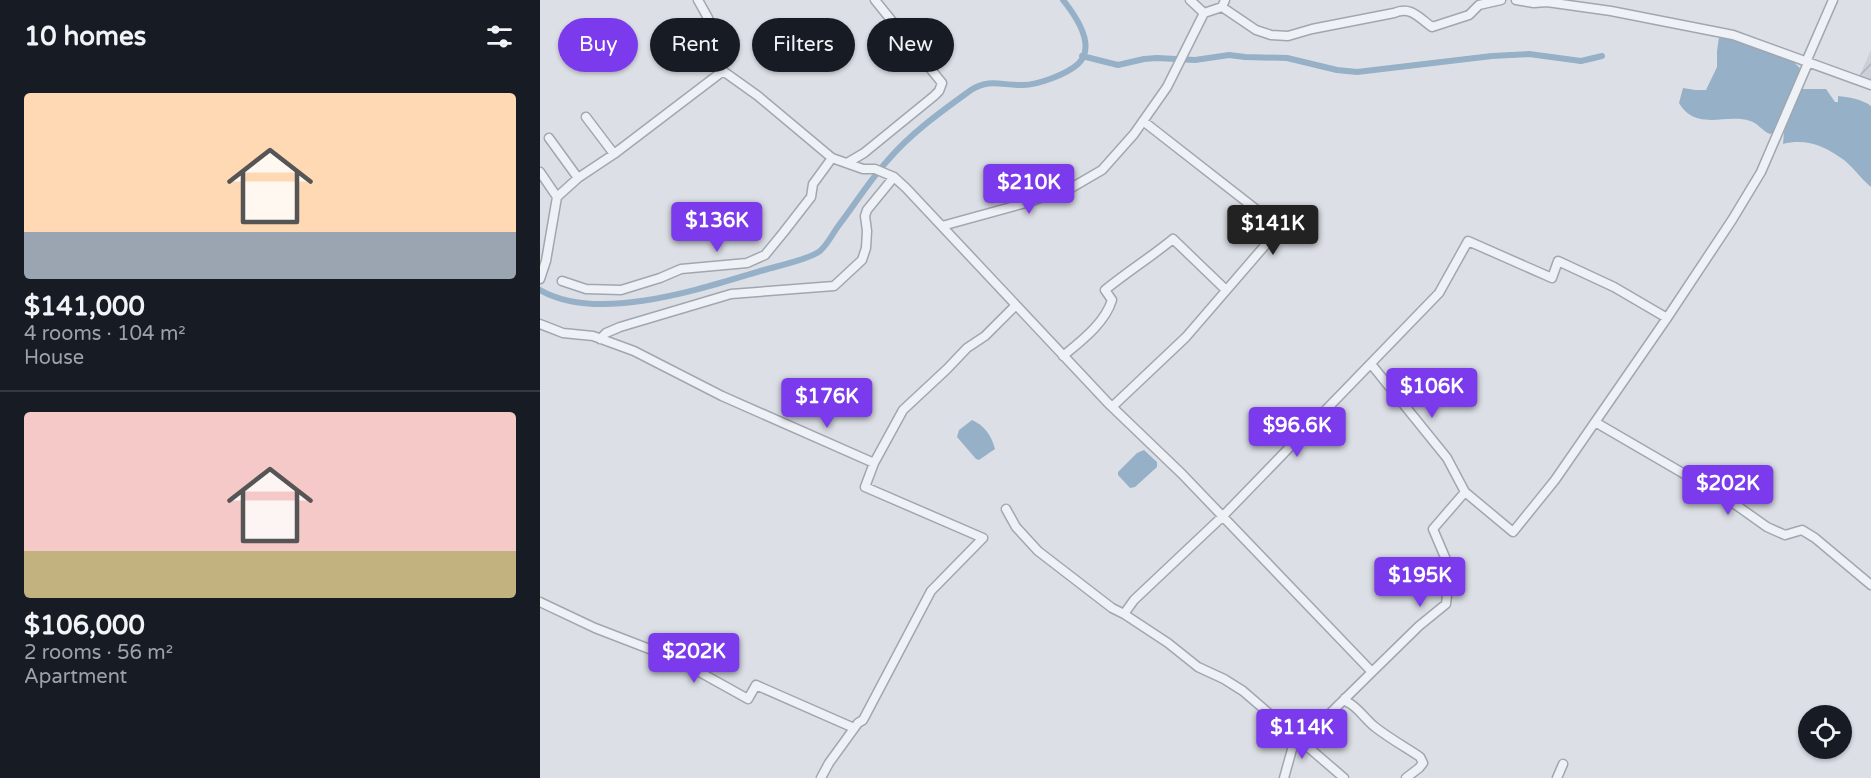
<!DOCTYPE html>
<html lang="en">
<head>
<meta charset="utf-8">
<style>
  :root { --surface:#171b24; --page:#242831; --text:#f1f3f6; --muted:#9ea1a6; --line:#363941; --accent:#7c3aed }
  body { margin:0; font-family:"Varela Round",sans-serif; background:var(--page); color:var(--text); height:100vh; display:flex; flex-direction:column; font-size:22px; white-space:nowrap }
  * { box-sizing:border-box; margin:0 }
  p { font-size:20px; color:var(--muted) }
  .icon { flex:none; width:33px; height:33px; fill:none; stroke:currentColor; stroke-width:2; stroke-linecap:round; stroke-linejoin:round }
  .map { position:relative; flex:1; overflow:hidden }
  .details { display:flex; flex-direction:column; background:var(--surface); width:540px }
  .details>* { flex:none }
  .banner { position:absolute; left:18px; top:18px; width:570px; height:54px; display:flex; gap:12px }
  .controls { position:absolute; left:1258px; top:705px; display:grid; gap:12px }
  .controls a { display:grid; place-items:center; width:54px; height:54px; border-radius:50%; background:var(--surface); box-shadow:0 2px 4px #0004; font-size:30px }
  .price { position:absolute; translate:-50% -51px; padding:0 14px; border-radius:6px; background:var(--accent); color:#fff; font-size:20px; line-height:39px; filter:drop-shadow(0 2px 3px #0008) }
  .price::after { content:''; position:absolute; left:50%; top:36px; width:18px; height:14px; margin-left:-9px; background:inherit; clip-path:polygon(0 0,100% 0,50% 100%) }
  .price.selected { background:#222; color:#fff }
  ul { padding:0; list-style:none }
  li { display:grid; align-content:center; gap:12px; height:318px; padding:0 24px }
  li+li { border-top:2px solid var(--line) }
  li span { display:grid; place-items:center; height:186px; border-radius:6px; color:#555 }
  li>.icon { margin-inline-start:auto }
  span .icon { width:108px; height:108px; fill:#fffc; stroke-width:1 }
  li b { font-size:26px }
  h2 { display:flex; justify-content:space-between; align-items:center; height:72px; padding:0 24px; font-size:26px }
  .chip { padding:0 21px; border-radius:27px; background:var(--surface); box-shadow:0 2px 4px #0004; font-size:21px; line-height:54px }
  .chip.selected { background:var(--accent); color:#fff }
  main { display:flex; flex:1; min-height:0 }
  .map>svg:first-child { display:block }
  .industrial { fill:url(#industrial-furrows) }
  .water { fill:#95b0c7 }
  .lines { fill:none; stroke-linecap:round; stroke-linejoin:round }
  .canal { stroke:#95b0c7; stroke-width:6 }
  .minor-casing { stroke:#a1a7b0; stroke-width:11 }
  .minor { stroke:#eef1f5; stroke-width:8 }
</style>
</head>
<body>
<main>
<section class="details">
<h2>10 homes<svg class="icon" aria-label="filters" viewBox="0 0 24 24"><path d="M4 7h16M4 17h16"/><circle cx="9" cy="7" r="2"/><circle cx="15" cy="17" r="2"/></svg></h2>
<ul>
<li><span style="background:linear-gradient(#ffd9b3 75%,#9aa5b1 0)"><svg class="icon" aria-label="home" viewBox="0 0 24 24"><path d="M3 11l9-7 9 7M6 9v11h12V9"/></svg></span><div><b>$141,000</b><p>4 rooms · 104 m²</p><p>House</p></div></li>
<li><span style="background:linear-gradient(#f6c9c9 75%,#c2b280 0)"><svg class="icon" aria-label="home" viewBox="0 0 24 24"><path d="M3 11l9-7 9 7M6 9v11h12V9"/></svg></span><div><b>$106,000</b><p>2 rooms · 56 m²</p><p>Apartment</p></div></li>
</ul>
</section>
<div class="map">
<svg width="1331" height="778" viewBox="0 0 1331 778">
  <defs>
    <pattern id="industrial-furrows" width="10" height="10" patternUnits="userSpaceOnUse" patternTransform="scale(1.5)"><rect width="10" height="10" fill="#cacfd8"/><path d="M-1 1l2-2M0 10L10 0M9 11l2-2" fill="none" stroke="#adb2ba"/></pattern>
  </defs>
  <rect width="100%" height="100%" fill="#dce0e6"/>
  <path class="industrial" d="M 1331,50 L 1331,82 L 1319,77 Z"/>
  <path class="water" d="M 1181,36 L 1186,36 L 1250,59 L 1260,68 L 1259,73 L 1233,133 L 1230,134 C 1222,131 1218,123 1210,121 C 1186,113 1156,132 1139,103 L 1143,88 L 1155,90 L 1166,90 L 1177,67 L 1177,51 L 1179,37 Z
    M 1262,89 L 1286,89 L 1295,102 L 1298,102 L 1298,96 C 1308,97 1322,99 1331,106 L 1331,187 C 1321,179 1314,168 1304,160 C 1285,146 1266,138 1243,144 L 1244,132 L 1258,93 Z
    M 432,420 C 444,425 452,436 455,449 L 439,460 L 436,459 L 417,437 L 419,430 Z
    M 604,450 L 617,462 L 617,467 L 595,487 L 590,488 L 578,475 L 578,472 L 597,453 Z"/>
  <g class="lines">
    <path class="canal" d="M 542,56 L 578,65 L 604,59 L 617,58 L 655,60 L 689,55 L 705,57 L 747,58 L 797,70 L 817,72 L 952,56 L 989,54 L 1041,61 L 1062,56
      M 0,290 C 59,324 163,288 224,270 C 237,266 271,259 280,251 C 288,244 293,233 299,225 C 315,204 330,180 348,160 C 371,133 402,111 431,90 C 450,78 463,86 483,85 C 498,85 527,74 538,64 C 557,46 535,15 523,0"/>
    <defs>
      <path id="minor" d="M 158,0 L 168,18 L 183,71 L 218,96 L 292,158 L 323,169 L 335,169 L 354,177 L 366,188 L 568,403 L 642,474 L 832,672 L 879,626 L 906,604 L 910,569 L 893,529 L 925,492 L 973,532 L 1015,480 L 1127,318 L 1192,220 L 1221,172 L 1268,63
        M 650,0 L 664,13 L 682,7 L 685,0
        M 976,0 L 994,3 L 1007,2 L 1071,11 L 1193,35 L 1331,85
        M 682,7 L 716,30 L 731,35 L 748,36 L 772,29 L 854,13 C 871,6 878,17 892,27 L 929,15 L 939,5 L 961,0
        M 1266,62 L 1293,0
        M 46,117 L 74,154
        M 9,138 L 38,178
        M 307,163 L 324,153 L 394,96 L 399,91 L 402,83 L 335,0
        M 0,172 L 17,197
        M 402,226 L 482,204 L 531,188 L 562,170 L 594,134 L 627,87 L 664,13
        M 0,279 L 6,261 L 17,197 L 38,178 L 74,154 L 183,71
        M 22,281 L 46,289 L 81,290 L 120,278 L 141,269 L 207,263 L 225,255 L 243,233 L 271,197 L 273,184 L 292,158
        M 0,324 L 23,333 L 53,336 L 94,351 L 182,396 L 334,463 L 325,487 L 443,538 L 391,591 L 323,720 L 318,723 L 289,763 L 281,778
        M 60,339 L 66,333 L 80,327 L 191,294 L 294,286 L 322,260 L 326,248 L 327,231 L 325,216 L 327,210 L 354,177
        M 523,356 C 541,341 565,323 572,300 L 565,290 C 587,272 611,257 633,239 L 686,290
        M 831,364 L 907,458 L 925,492
        M 572,407 L 646,337 L 740,228 L 603,121
        M 1055,422 L 1189,500 L 1227,527 L 1245,535 L 1262,530 L 1275,538 L 1331,585
        M 334,463 L 363,410 L 407,369 L 427,348 L 445,336 L 476,305
        M 466,509 L 476,527 L 498,551 L 572,608 L 584,614
        M 0,602 L 55,628 L 138,660 L 208,699 L 216,685 L 314,728
        M 805,698 L 807,702 C 816,705 826,720 835,727 C 849,738 865,747 880,757 L 883,763 L 879,768 L 866,778
        M 762,741 L 832,672
        M 744,778 L 756,735
        M 804,778 L 703,691 L 684,679 L 658,667 L 628,643 L 584,614 L 594,600 L 683,516 L 899,293 L 928,241 L 1012,278 L 1018,261 L 1074,287 L 1127,318
        M 1017,778 L 1023,764"/>
    </defs>
    <use href="#minor" class="minor-casing"/>
    <use href="#minor" class="minor"/>
  </g>
</svg>
<div class="controls">
<a><svg class="icon" aria-label="locate" viewBox="0 0 24 24"><circle cx="12" cy="12" r="6"/><path d="M12 2v4M12 18v4M2 12h4M18 12h4"/></svg></a>
</div>
<b class="price" style="left:489px;top:215px">$210K</b>
<b class="price" style="left:177px;top:253px">$136K</b>
<b class="price selected" style="left:733px;top:256px">$141K</b>
<b class="price" style="left:892px;top:419px">$106K</b>
<b class="price" style="left:287px;top:429px">$176K</b>
<b class="price" style="left:757px;top:458px">$96.6K</b>
<b class="price" style="left:1188px;top:516px">$202K</b>
<b class="price" style="left:880px;top:608px">$195K</b>
<b class="price" style="left:154px;top:684px">$202K</b>
<b class="price" style="left:762px;top:760px">$114K</b>
<div class="banner">
<a class="chip selected">Buy</a>
<a class="chip">Rent</a>
<a class="chip">Filters</a>
<a class="chip">New</a>
</div>
</div>
</main>
</body>
</html>
